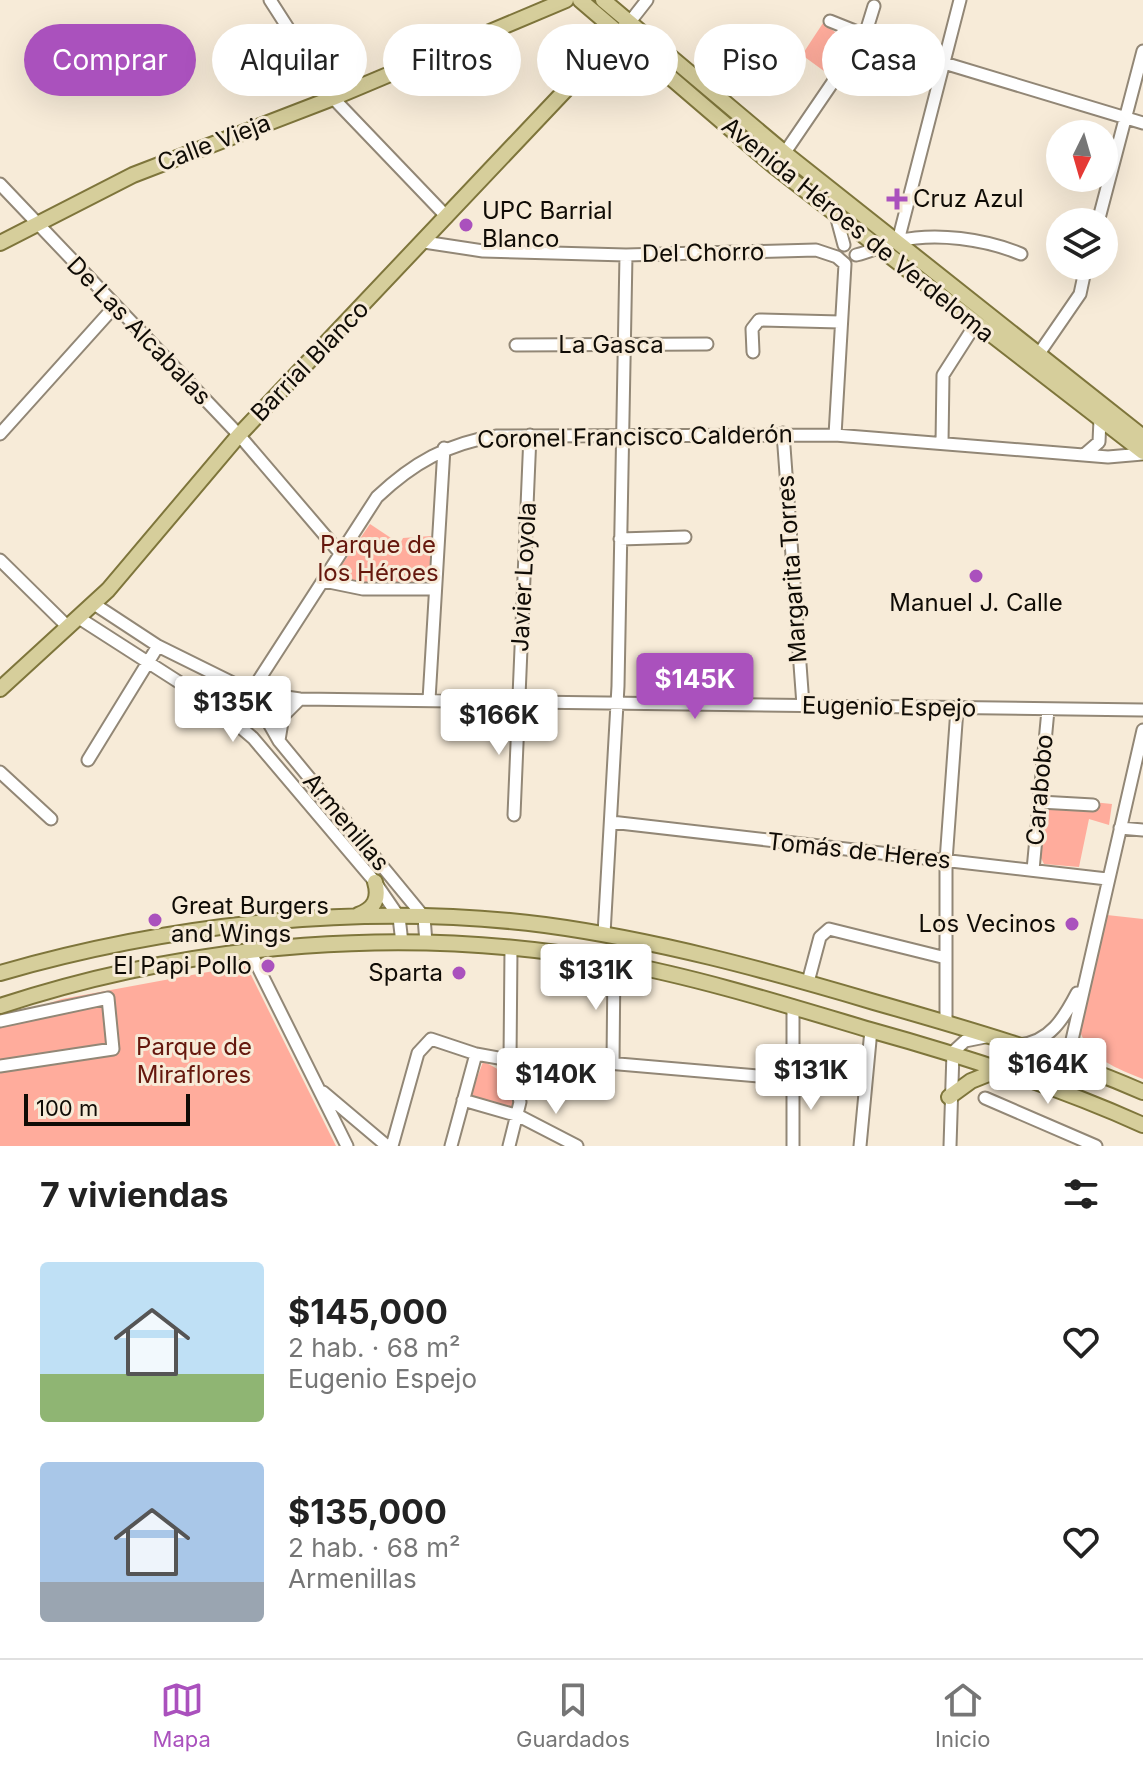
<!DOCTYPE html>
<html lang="es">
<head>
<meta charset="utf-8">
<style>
  :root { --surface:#fff; --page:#f6f6f6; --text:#222; --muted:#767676; --line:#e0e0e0; --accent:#aa51bd }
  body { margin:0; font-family:Inter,sans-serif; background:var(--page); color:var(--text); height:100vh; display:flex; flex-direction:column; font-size:30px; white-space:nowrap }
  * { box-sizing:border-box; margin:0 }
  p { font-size:26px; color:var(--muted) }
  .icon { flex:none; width:44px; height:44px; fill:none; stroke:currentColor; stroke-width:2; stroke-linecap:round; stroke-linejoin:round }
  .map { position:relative; height:1146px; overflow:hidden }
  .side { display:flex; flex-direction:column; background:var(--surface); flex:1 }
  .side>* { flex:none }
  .banner { position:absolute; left:24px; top:24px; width:1096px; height:72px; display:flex; gap:16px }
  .needle { width:52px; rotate:185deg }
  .fabs { position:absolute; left:1046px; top:120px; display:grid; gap:16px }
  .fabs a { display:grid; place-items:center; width:72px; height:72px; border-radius:50%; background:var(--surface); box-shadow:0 8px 32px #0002; font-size:40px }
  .scale { position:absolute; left:24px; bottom:20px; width:166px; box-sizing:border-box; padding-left:8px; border:4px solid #100c06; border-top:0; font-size:22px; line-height:28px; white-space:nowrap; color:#100c06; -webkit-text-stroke:6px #f7ebd8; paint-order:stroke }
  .price { position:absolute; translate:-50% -68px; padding:0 18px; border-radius:8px; background:#fff; color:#222; font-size:26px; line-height:52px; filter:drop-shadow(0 2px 4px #0008) }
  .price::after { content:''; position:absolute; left:50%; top:48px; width:24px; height:18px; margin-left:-12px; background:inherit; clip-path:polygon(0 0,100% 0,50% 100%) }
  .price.current { background:var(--accent); color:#fff }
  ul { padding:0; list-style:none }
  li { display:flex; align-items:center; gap:24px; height:200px; padding:0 40px }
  li span { display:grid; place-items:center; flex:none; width:224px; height:160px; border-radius:8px; color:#555 }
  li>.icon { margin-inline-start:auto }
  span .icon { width:96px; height:96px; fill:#fffc; stroke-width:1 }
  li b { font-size:34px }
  h2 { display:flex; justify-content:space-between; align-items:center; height:96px; padding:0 40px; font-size:34px }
  .pill { padding:0 28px; border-radius:36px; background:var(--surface); box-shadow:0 8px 32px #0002; font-size:28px; line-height:72px }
  .pill.current { background:var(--accent); color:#fff }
  .tab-bar { display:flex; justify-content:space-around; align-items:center; height:112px; border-top:2px solid var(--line); background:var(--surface); font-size:22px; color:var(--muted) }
  .tab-bar a { display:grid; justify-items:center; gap:4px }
  .tab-bar .current { color:var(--accent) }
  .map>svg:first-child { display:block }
  .green { fill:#ffac9c }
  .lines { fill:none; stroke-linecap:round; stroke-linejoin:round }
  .minor-casing { stroke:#928776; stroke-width:15 }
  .major-casing { stroke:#7e753b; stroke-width:18 }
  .minor { stroke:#fff; stroke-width:11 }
  .major { stroke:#d6ce9b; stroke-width:14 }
  .poi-dot { fill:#aa51bd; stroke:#f7ebd8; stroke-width:3 }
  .labels { text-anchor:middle; stroke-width:6; stroke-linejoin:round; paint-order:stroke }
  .street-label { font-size:24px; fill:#100c06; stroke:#f7ebd8 }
  .poi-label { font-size:24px; fill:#100c06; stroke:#f7ebd8; text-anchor:start }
  .park-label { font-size:24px; fill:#65170d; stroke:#f7ebd8 }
</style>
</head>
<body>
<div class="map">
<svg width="1143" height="1146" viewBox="0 0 1143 1146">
  <rect width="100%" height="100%" fill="#f7ebd8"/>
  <path class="green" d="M 823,23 L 847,41 L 828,74 L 802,55 Z
    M 370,524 L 400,544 L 403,538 L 431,536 L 429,584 L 362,584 L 335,575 Z
    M 1044,797 L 1112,804 L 1109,825 L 1089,819 L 1079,867 L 1044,864 L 1041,858 Z
    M 1107,915 L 1143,919 L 1143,1079 C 1116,1068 1092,1060 1080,1032 Z
    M 246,965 L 336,1146 L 0,1146 L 0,1019 L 62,999 Z
    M 483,1062 C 508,1070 517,1091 514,1114 L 469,1099 Z"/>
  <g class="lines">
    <defs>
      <path id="minor" d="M 270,0 L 333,98 L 447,217
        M 830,21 L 865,35 L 874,6
        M 629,23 L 647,0
        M 775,167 L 865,35 L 944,63 L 1143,123
        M 0,184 L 239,435 L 340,553
        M 836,215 L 844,245
        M 1098,222 L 1143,51
        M 898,241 L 960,0
        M 424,242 L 483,251 L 626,255 L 816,250 L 837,257 L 845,264
        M 856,255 C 870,252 884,245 898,241 C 936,232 985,239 1021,254
        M 516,345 L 707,344
        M 753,352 L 752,329 L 759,320 L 840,322
        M 1038,355 L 1080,294 L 1086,266
        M 783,433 L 803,705
        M 0,434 L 115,306
        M 835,435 L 845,264
        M 942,443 L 943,375 L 975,325
        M 1084,455 L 1099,442 L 1100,419
        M 620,539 L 685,537
        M 0,560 L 67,626
        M 324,581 L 363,589 L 435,589
        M 94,604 L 158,646 L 251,692 L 279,741 L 424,917 L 426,943
        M 79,618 L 213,704 L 253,738 L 375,882 L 399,917 L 402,943
        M 251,692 L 377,497 C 413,463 448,443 497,436 L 835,435 L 1108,457 L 1143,454
        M 429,700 L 444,448
        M 213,704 L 251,692 L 300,699 L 1143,710
        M 279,740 L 283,716 L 300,699
        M 88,760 L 158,646
        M 0,772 L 51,819
        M 1040,802 L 1093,805
        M 514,815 L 530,435
        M 611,822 L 1107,879
        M 1120,828 L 1143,830
        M 1033,870 L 1048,710
        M 604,934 L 618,686 L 626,255
        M 249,949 L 347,1146
        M 808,982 L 820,937 L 829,929 L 946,958
        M 793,1006 L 793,1146
        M 0,1021 L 108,998 L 113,1049 L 0,1066
        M 946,1023 L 946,861 L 957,709
        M 1019,1045 C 1050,1042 1064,1018 1077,993
        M 526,1056 L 793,1079
        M 613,1063 L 614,962
        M 1061,1088 L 1143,730
        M 323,1092 L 387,1146
        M 985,1098 L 1096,1146
        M 463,1100 L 519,1116 L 577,1146
        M 392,1146 L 418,1053 L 431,1039 L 476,1054 L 510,1060
        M 451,1146 L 476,1054
        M 509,1146 L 520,1102 L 510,1060 L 511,949
        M 860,1146 L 871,1030
        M 950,1146 L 953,1052 L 965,1041 L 985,1037"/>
      <path id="major" d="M 580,0 L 775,167 L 1143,452
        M 603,0 L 786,154 L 1143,437
        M 0,243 L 133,175 L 333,98 L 566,0
        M 0,689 L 108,590 L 239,435 L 629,23
        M 358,915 C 374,909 380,899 375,882
        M 0,973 C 174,923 365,902 545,925 C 656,940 766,970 874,1002 C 965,1028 1056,1054 1143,1092
        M 0,1006 C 195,942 411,924 614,962 C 700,978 786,1005 870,1030 C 964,1056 1054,1085 1143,1125
        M 949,1097 L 971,1081 L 1001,1069"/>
    </defs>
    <use href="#minor" class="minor-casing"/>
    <use href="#major" class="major-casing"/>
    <use href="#minor" class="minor"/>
    <use href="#major" class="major"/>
  </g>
  <g class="poi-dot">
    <path d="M893 187h8v8h8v8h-8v8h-8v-8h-8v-8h8z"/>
    <circle cx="466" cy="225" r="8"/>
    <circle cx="976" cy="576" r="8"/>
    <circle cx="155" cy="920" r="8"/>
    <circle cx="1072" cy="924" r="8"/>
    <circle cx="268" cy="966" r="8"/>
    <circle cx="459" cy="973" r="8"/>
  </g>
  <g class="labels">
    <g class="street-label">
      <text transform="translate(214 143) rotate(-21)" y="8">Calle Vieja</text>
      <text transform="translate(858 230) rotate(39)" y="8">Avenida Héroes de Verdeloma</text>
      <text transform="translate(703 253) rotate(-1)" y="8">Del Chorro</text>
      <text transform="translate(139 331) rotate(46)" y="8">De Las Alcabalas</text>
      <text x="611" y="353">La Gasca</text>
      <text transform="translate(310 361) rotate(-46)" y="8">Barrial Blanco</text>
      <text transform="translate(635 437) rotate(-1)" y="8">Coronel Francisco Calderón</text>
      <text transform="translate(792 569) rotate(-94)" y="8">Margarita Torres</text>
      <text transform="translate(524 577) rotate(-87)" y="8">Javier Loyola</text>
      <text transform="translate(889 707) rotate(1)" y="8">Eugenio Espejo</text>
      <text transform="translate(1040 790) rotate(-85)" y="8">Carabobo</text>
      <text transform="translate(346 822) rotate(50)" y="8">Armenillas</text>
      <text transform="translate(859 851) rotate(6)" y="8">Tomás de Heres</text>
    </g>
    <g class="poi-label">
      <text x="913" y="207">Cruz Azul</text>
      <text x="482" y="219">UPC Barrial<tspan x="482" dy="28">Blanco</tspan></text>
      <text x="976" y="611" text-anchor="middle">Manuel J. Calle</text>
      <text x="171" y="914">Great Burgers<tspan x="171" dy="28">and Wings</tspan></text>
      <text x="1056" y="932" text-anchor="end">Los Vecinos</text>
      <text x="252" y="974" text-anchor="end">El Papi Pollo</text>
      <text x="443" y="981" text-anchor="end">Sparta</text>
    </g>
    <g class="park-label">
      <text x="378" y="553">Parque de<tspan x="378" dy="28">los Héroes</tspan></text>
      <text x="194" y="1055">Parque de<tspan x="194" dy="28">Miraflores</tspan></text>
    </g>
  </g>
</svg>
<div class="fabs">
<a><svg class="needle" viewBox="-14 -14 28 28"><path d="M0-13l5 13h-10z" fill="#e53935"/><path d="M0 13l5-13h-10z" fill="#767676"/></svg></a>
<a><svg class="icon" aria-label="layers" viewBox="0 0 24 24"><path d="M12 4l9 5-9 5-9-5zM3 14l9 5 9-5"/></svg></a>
</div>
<div class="scale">100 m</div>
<b class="price current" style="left:695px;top:721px">$145K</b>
<b class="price" style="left:233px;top:744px">$135K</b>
<b class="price" style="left:499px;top:757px">$166K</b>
<b class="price" style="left:596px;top:1012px">$131K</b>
<b class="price" style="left:1048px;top:1106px">$164K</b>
<b class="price" style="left:811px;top:1112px">$131K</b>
<b class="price" style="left:556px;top:1116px">$140K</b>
<div class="banner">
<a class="pill current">Comprar</a>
<a class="pill">Alquilar</a>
<a class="pill">Filtros</a>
<a class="pill">Nuevo</a>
<a class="pill">Piso</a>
<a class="pill">Casa</a>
</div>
</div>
<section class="side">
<h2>7 viviendas<svg class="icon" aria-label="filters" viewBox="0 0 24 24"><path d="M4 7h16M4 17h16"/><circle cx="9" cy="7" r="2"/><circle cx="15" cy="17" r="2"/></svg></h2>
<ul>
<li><span style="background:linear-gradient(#bfe0f5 70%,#8fb573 0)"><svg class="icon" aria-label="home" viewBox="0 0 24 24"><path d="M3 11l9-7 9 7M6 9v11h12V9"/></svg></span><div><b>$145,000</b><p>2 hab. · 68 m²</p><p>Eugenio Espejo</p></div><svg class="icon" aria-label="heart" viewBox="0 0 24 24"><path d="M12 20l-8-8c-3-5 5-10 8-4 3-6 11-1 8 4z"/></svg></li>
<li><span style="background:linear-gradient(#a9c7e8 75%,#9aa5b1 0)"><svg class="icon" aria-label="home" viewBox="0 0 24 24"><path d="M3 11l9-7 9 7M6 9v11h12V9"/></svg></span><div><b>$135,000</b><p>2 hab. · 68 m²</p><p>Armenillas</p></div><svg class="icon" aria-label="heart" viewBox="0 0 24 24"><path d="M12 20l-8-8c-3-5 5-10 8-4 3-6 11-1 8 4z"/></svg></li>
</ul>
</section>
<nav class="tab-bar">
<a class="current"><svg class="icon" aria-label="map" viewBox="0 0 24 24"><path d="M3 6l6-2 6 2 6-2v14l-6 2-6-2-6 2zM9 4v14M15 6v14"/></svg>Mapa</a>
<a><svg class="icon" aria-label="saved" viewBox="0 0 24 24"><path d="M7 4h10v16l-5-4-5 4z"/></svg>Guardados</a>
<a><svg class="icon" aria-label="home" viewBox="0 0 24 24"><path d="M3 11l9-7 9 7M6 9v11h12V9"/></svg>Inicio</a>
</nav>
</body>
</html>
